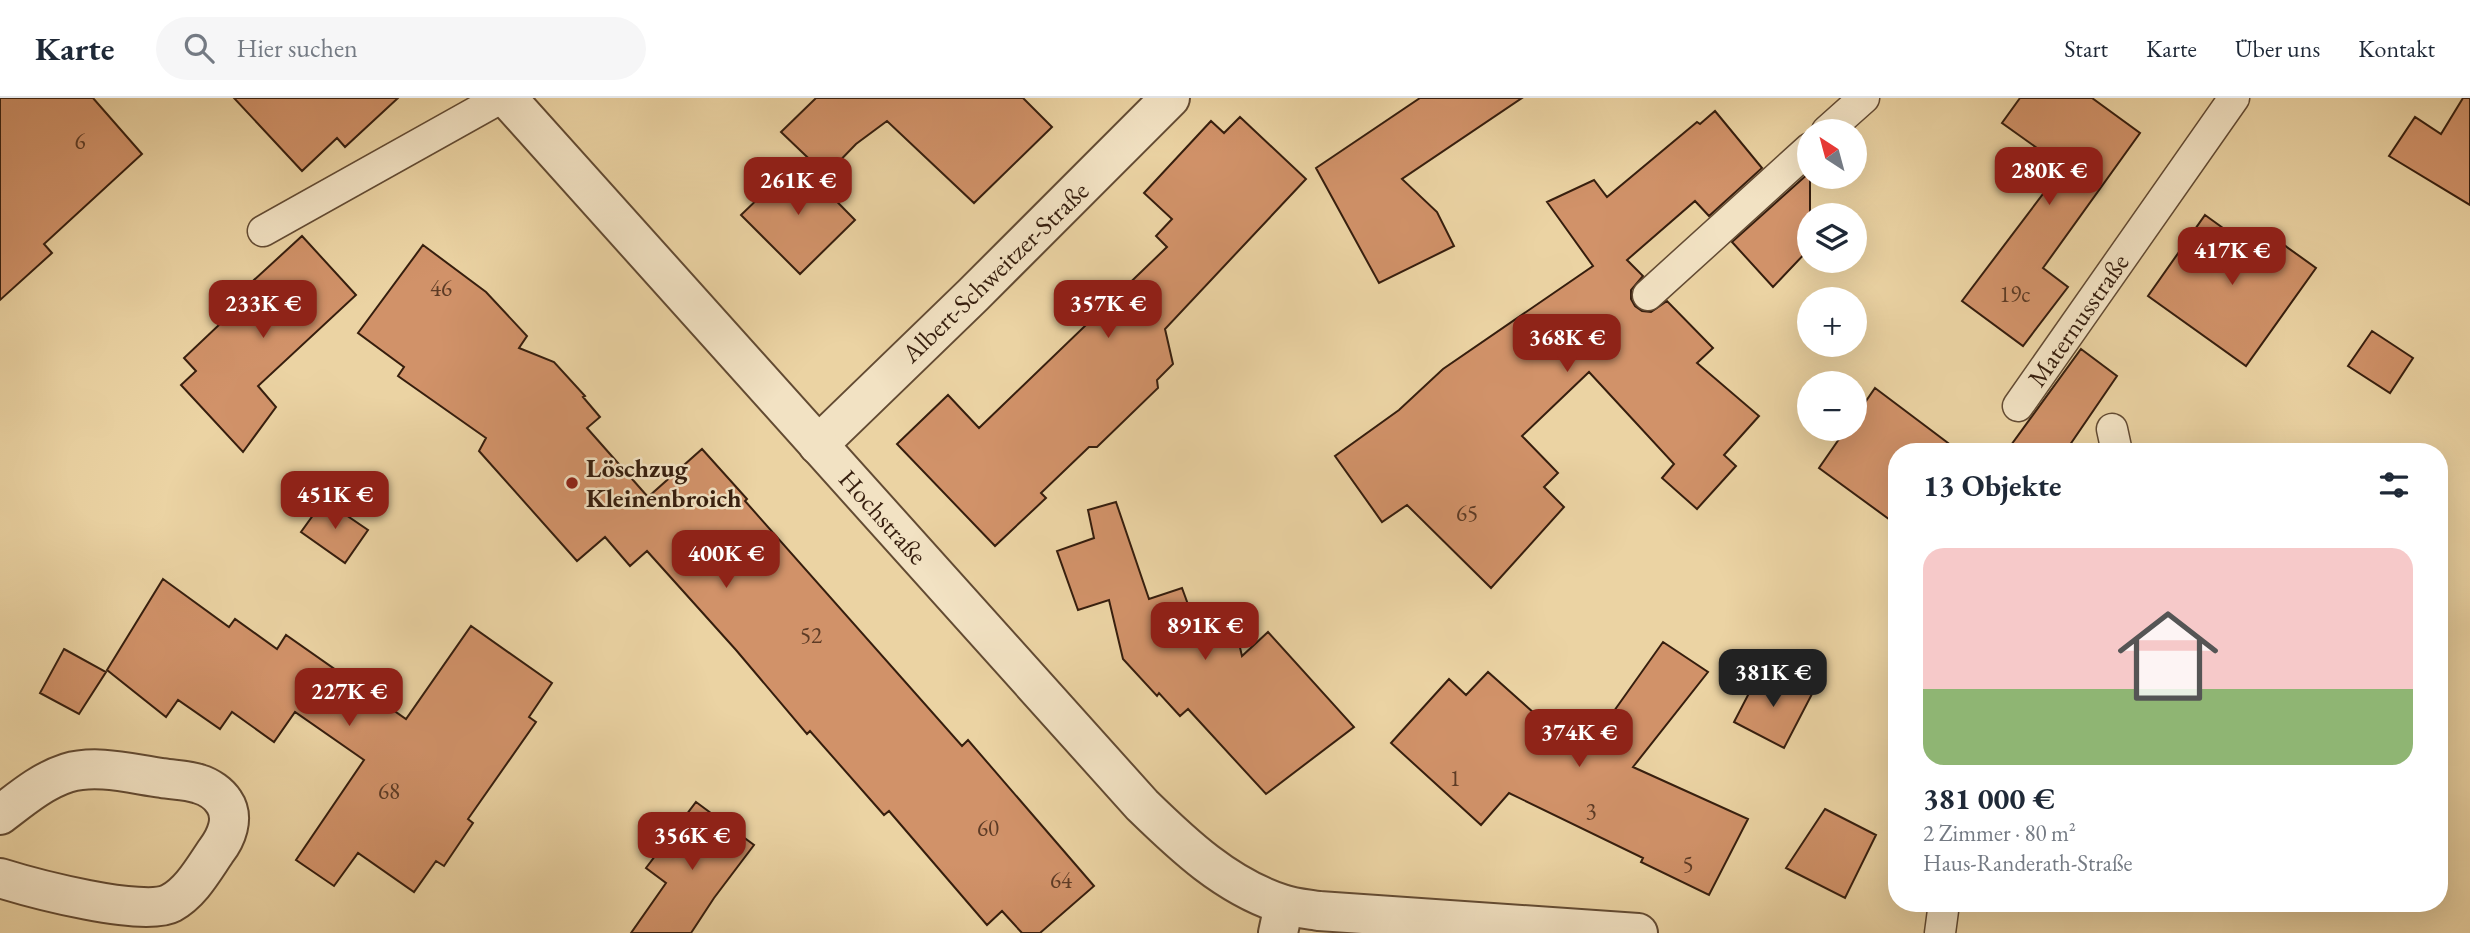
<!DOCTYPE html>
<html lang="de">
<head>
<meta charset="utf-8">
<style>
  :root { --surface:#fff; --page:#f6f6f7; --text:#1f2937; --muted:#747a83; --line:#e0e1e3; --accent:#8f2418 }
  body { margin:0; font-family:"EB Garamond",serif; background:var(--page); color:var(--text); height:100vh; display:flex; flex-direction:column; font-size:26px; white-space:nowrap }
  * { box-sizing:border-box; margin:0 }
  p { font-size:23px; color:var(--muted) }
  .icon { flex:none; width:38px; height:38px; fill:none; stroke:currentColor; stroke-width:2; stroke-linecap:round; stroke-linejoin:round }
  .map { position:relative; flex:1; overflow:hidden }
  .details { position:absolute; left:1888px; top:345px; width:560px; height:469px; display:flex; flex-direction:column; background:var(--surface); border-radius:28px; box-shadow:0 7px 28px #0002 }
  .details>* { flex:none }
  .needle { width:46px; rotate:324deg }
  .fabs { position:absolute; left:1797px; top:21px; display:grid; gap:14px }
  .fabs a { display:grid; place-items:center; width:70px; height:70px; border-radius:50%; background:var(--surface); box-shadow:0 7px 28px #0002; font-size:35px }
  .price { position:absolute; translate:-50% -60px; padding:0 16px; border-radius:14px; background:var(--accent); color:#fff; font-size:23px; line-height:46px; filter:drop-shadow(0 2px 4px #0008) }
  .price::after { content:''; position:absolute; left:50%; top:42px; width:21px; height:16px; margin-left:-10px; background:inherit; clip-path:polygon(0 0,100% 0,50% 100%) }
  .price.active { background:#222; color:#fff }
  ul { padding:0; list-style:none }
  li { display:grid; align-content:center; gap:14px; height:371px; padding:0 35px }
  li+li { border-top:2px solid var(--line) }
  li span { display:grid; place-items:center; height:217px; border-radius:21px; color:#555 }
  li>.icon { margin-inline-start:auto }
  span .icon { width:126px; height:126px; fill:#fffc; stroke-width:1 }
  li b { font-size:30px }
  h2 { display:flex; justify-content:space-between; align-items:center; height:84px; padding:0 35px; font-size:30px }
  header { display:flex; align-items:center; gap:42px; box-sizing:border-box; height:98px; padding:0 35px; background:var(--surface); border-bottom:2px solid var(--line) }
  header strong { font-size:33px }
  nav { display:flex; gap:38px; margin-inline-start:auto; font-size:24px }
  .search { width:490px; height:63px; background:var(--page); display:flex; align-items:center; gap:18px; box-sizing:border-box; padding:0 24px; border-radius:38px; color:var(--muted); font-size:26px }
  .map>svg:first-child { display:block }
  .building { fill:#d19269; stroke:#361e0e; stroke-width:2 }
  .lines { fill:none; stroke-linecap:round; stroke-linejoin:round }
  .service-casing { stroke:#634b33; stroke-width:33 }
  .minor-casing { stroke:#634b33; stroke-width:42 }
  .tertiary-casing { stroke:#634b33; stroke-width:42 }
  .service { stroke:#f2e2c3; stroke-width:30 }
  .minor { stroke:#f2e2c3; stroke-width:38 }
  .tertiary { stroke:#f2e2c3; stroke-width:38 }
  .poi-dot { fill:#8f2418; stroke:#f2e2c3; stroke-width:2.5 }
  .labels { text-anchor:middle; stroke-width:5; stroke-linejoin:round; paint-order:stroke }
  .number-label { font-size:23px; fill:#5d3b25 }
  .street-label { font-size:26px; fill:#361e0e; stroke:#f2e2c3 }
  .poi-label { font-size:26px; font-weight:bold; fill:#361e0e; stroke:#f2e2c3; text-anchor:start }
</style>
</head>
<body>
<header>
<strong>Karte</strong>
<div class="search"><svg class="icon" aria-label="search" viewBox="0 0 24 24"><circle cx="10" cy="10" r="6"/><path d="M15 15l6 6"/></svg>Hier suchen</div>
<nav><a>Start</a><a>Karte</a><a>Über uns</a><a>Kontakt</a></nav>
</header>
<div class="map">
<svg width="2470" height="835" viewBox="0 0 2470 835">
  <rect width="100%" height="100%" fill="#ebd3a3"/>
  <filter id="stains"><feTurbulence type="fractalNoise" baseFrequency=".00286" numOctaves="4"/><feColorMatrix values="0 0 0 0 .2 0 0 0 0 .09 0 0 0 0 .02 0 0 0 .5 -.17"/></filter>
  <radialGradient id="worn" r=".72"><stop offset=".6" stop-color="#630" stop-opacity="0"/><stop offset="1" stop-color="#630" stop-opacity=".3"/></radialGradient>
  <path class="building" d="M 0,0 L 93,0 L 142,56 L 44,146 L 52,155 L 0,202 Z
    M 234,0 L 398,0 L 345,49 L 337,40 L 302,73 Z
    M 816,0 L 1023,0 L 1052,29 L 974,105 L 887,23 L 856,46 L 826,77 L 781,34 Z
    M 1420,0 L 1522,0 L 1402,81 L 1437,114 L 1454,148 L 1379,185 L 1316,70 Z
    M 2020,0 L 2092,0 L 2140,35 L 2043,170 L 2068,189 L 2023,248 L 1962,203 L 2052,84 L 2040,75 L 2051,60 L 2002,25 Z
    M 2463,0 L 2470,0 L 2470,107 L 2389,58 L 2415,19 L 2441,36 Z
    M 1715,13 L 1762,70 L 1709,118 L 1695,103 L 1627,162 L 1643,178 L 1631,192 L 1631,201 L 1635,208 L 1642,213 L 1651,214 L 1667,203 L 1713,250 L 1697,265 L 1759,318 L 1724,357 L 1736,368 L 1697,411 L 1662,380 L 1674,366 L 1589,274 L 1522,338 L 1558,375 L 1544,389 L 1564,409 L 1491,490 L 1407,407 L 1382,424 L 1335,358 L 1399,312 L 1443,271 L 1593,168 L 1547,104 L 1594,82 L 1607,99 L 1697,24 L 1700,26 Z
    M 1240,19 L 1306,81 L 1165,231 L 1173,266 L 1157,282 L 1158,290 L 1097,349 L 1089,349 L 1041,395 L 1046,400 L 995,448 L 897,346 L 948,297 L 979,330 L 1167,149 L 1156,138 L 1172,121 L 1144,95 L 1211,23 L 1224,35 Z
    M 797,63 L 855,122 L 800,176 L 741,117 Z
    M 1810,74 L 1810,150 L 1773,189 L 1732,144 Z
    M 2205,117 L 2252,151 L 2266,134 L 2316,170 L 2246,268 L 2148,198 Z
    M 302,138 L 356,197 L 258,288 L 276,309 L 243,354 L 181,287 L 196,273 L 184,260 L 259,189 L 254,182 Z
    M 423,147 L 486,194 L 527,238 L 519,250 L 554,264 L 585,298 L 583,299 L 600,319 L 587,330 L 648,399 L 702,351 L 747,401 L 745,403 L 962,648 L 968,642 L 1094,788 L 1040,835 L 1022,835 L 1002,813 L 987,827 L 889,713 L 884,717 L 810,633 L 807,636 L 736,552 L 647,453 L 630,468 L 605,439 L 577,463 L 479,353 L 486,340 L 398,278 L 404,269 L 358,235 Z
    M 2372,233 L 2413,260 L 2390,295 L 2348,268 Z
    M 2081,251 L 2117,278 L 2065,354 L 2006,354 Z
    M 1875,290 L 1960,354 L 1897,354 L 1897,427 L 1819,370 L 1846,331 L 1855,331 L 1855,319 Z
    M 324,402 L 368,432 L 345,465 L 301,434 Z
    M 1116,404 L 1149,501 L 1182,490 L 1193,520 L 1231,511 L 1242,558 L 1268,534 L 1354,629 L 1266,696 L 1188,611 L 1180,618 L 1159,595 L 1157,598 L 1123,561 L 1109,502 L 1078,512 L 1057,453 L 1094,440 L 1088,412 Z
    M 163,481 L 229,529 L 235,521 L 277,551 L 286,537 L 406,621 L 471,528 L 552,585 L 529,619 L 536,624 L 468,721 L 473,725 L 444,768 L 436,763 L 414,794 L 358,755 L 334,788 L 296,762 L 364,662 L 295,614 L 274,644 L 232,614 L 220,631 L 178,602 L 166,619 L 107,572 Z
    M 1663,544 L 1708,574 L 1633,669 L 1748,721 L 1709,797 L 1641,764 L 1643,760 L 1509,695 L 1481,727 L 1391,645 L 1449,581 L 1466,597 L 1488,574 L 1582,658 Z
    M 64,551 L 106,574 L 79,616 L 40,595 Z
    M 1761,572 L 1812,596 L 1784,650 L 1734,624 Z
    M 696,704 L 754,747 L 714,800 L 691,835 L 631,835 L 666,785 L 646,770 Z
    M 1825,711 L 1876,737 L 1845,800 L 1786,770 Z"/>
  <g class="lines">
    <defs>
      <path id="service" d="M 1827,33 L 1864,0
        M 263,133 L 501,0
        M 1648,197 L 1810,50
        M 2018,308 L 2234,0
        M 2112,331 L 2117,354
        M 1940,835 L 1944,805"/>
      <path id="minor" d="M 818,347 L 973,197 L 1170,0
        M 0,717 C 21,701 42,683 67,675 C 97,666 132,676 162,680 C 174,682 188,682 199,686 C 209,689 219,696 224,704 C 235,720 226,740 216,753 C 203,772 191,794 171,805 C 144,820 32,790 0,780
        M 1278,835 L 1284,807"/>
      <path id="tertiary" d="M 507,0 L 1142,707 C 1183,747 1226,788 1282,806 C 1293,810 1307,811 1319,813 L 1638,835"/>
    </defs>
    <use href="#service" class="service-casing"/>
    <use href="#minor" class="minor-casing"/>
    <use href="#tertiary" class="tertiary-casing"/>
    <use href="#service" class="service"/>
    <use href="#minor" class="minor"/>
    <use href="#tertiary" class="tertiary"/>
  </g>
  <circle class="poi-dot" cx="572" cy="385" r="7"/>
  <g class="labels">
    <g class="number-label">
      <text x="80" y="51">6</text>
      <text x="441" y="198">46</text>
      <text x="2015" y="204">19c</text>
      <text x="1467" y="423">65</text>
      <text x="811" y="545">52</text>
      <text x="1455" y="688">1</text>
      <text x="389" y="701">68</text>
      <text x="1591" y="721">3</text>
      <text x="988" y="738">60</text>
      <text x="1688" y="774">5</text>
      <text x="1061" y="790">64</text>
    </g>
    <g class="street-label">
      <text transform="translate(995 174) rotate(-44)" y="9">Albert-Schweitzer-Straße</text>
      <text transform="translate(2078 222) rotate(-55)" y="9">Maternusstraße</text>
      <text transform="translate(883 419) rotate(48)" y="9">Hochstraße</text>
    </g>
    <g class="poi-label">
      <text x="586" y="379">Löschzug<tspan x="586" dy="30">Kleinenbroich</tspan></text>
    </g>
  </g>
  <rect width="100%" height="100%" filter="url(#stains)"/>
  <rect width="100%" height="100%" fill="url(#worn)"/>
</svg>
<div class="fabs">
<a><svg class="needle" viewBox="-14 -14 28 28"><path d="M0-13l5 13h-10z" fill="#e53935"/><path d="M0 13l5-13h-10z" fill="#747a83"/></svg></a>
<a><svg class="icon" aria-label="layers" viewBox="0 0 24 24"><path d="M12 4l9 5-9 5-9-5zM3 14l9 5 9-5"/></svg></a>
<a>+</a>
<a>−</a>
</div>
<b class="price" style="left:2049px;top:109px">280K €</b>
<b class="price" style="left:798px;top:119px">261K €</b>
<b class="price" style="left:2232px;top:189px">417K €</b>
<b class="price" style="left:263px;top:242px">233K €</b>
<b class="price" style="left:1108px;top:242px">357K €</b>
<b class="price" style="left:1567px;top:276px">368K €</b>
<b class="price" style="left:335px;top:433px">451K €</b>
<b class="price" style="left:726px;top:492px">400K €</b>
<b class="price" style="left:1205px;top:564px">891K €</b>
<b class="price active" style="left:1773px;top:611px">381K €</b>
<b class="price" style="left:349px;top:630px">227K €</b>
<b class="price" style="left:1579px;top:671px">374K €</b>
<b class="price" style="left:692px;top:774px">356K €</b>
<section class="details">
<h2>13 Objekte<svg class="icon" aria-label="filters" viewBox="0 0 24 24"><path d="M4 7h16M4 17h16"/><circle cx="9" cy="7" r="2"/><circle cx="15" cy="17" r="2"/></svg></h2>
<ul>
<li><span style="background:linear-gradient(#f6c9c9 65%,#8fb573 0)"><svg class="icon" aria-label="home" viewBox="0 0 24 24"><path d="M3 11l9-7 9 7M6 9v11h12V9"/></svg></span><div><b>381 000 €</b><p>2 Zimmer · 80 m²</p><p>Haus-Randerath-Straße</p></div></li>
</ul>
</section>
</div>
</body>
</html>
